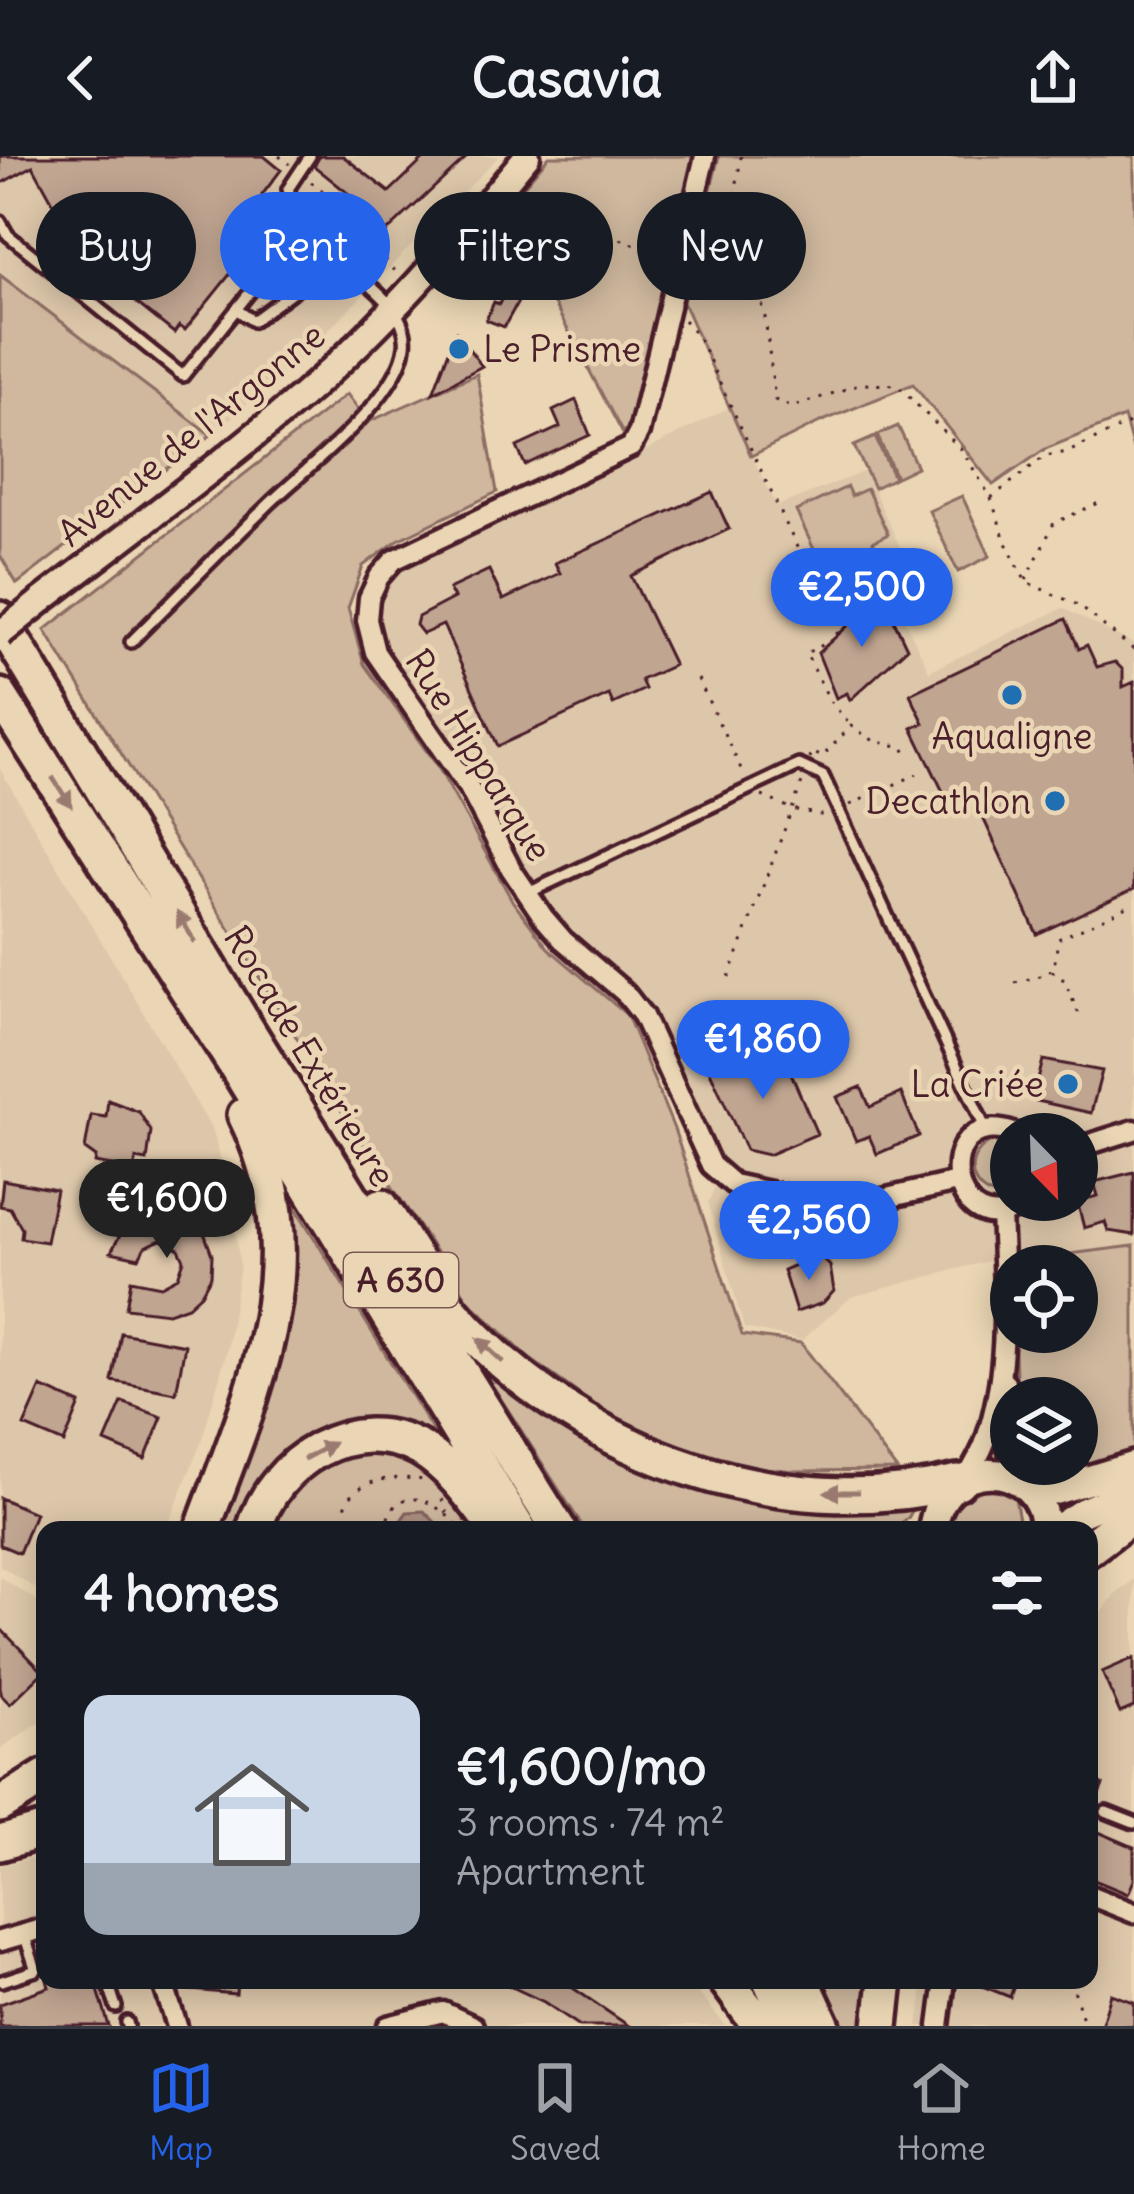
<!DOCTYPE html>
<html lang="en">
<head>
<meta charset="utf-8">
<style>
  :root { --surface:#171b24; --page:#242831; --text:#f1f3f6; --muted:#9ea1a6; --line:#363941; --accent:#2563eb }
  body { margin:0; font-family:Delius,sans-serif; background:var(--page); color:var(--text); height:100vh; display:flex; flex-direction:column; font-size:45px; white-space:nowrap }
  * { box-sizing:border-box; margin:0 }
  p { font-size:39px; color:var(--muted) }
  .icon { flex:none; width:66px; height:66px; fill:none; stroke:currentColor; stroke-width:2; stroke-linecap:round; stroke-linejoin:round }
  .map { position:relative; flex:1; overflow:hidden }
  .panel { position:absolute; left:36px; top:1365px; width:1062px; height:468px; display:flex; flex-direction:column; background:var(--surface); border-radius:24px; box-shadow:0 6px 30px #0003 }
  .panel>* { flex:none }
  .banner { position:absolute; left:36px; top:36px; width:1062px; height:108px; display:flex; gap:24px }
  .needle { width:78px; rotate:157deg }
  .fabs { position:absolute; left:990px; top:957px; display:grid; gap:24px }
  .fabs a { display:grid; place-items:center; width:108px; height:108px; border-radius:50%; background:var(--surface); box-shadow:0 6px 30px #0003; font-size:60px }
  .price { position:absolute; translate:-50% -102px; padding:0 27px; border-radius:42px; background:var(--accent); color:#fff; font-size:39px; line-height:78px; filter:drop-shadow(0 3px 6px #0008) }
  .price::after { content:''; position:absolute; left:50%; top:72px; width:36px; height:27px; margin-left:-18px; background:inherit; clip-path:polygon(0 0,100% 0,50% 100%) }
  .price.on { background:#222; color:#fff }
  ul { padding:0; list-style:none }
  li { display:flex; align-items:center; gap:36px; height:300px; padding:0 48px }
  li+li { border-top:3px solid var(--line) }
  li span { display:grid; place-items:center; flex:none; width:336px; height:240px; border-radius:24px; color:#555 }
  li>.icon { margin-inline-start:auto }
  span .icon { width:144px; height:144px; fill:#fffc; stroke-width:1 }
  li b { font-size:51px }
  h2 { display:flex; justify-content:space-between; align-items:center; height:144px; padding:0 48px; font-size:51px }
  .pill { padding:0 42px; border-radius:54px; background:var(--surface); box-shadow:0 6px 30px #0003; font-size:42px; line-height:108px }
  .pill.on { background:var(--accent); color:#fff }
  header { display:flex; justify-content:space-between; align-items:center; height:156px; padding:0 48px; background:var(--surface); font-size:54px; font-weight:800 }
  .tabs { display:flex; justify-content:space-around; align-items:center; height:168px; border-top:3px solid var(--line); background:var(--surface); font-size:33px; color:var(--muted) }
  .tabs a { display:grid; justify-items:center; gap:6px }
  .tabs .on { color:var(--accent) }
  .map>svg:first-child { display:block }
  .built { fill:#ddc7aa; fill-rule:evenodd }
  .green { fill:#cfb89e; stroke:#8c6c64; stroke-width:3 }
  .water { fill:#ad9080; stroke:#85635e; stroke-width:3 }
  .building { fill:#c0a591; stroke:#4a1f2b; stroke-width:3 }
  .lines { fill:none; stroke-linecap:round; stroke-linejoin:round }
  .service-casing { stroke:#4a1f2b; stroke-width:18 }
  .minor-casing { stroke:#4a1f2b; stroke-width:27 }
  .secondary-casing { stroke:#4a1f2b; stroke-width:33 }
  .primary-casing { stroke:#4a1f2b; stroke-width:36 }
  .motorway-casing { stroke:#4a1f2b; stroke-width:42 }
  .path { stroke:#4a1f2b; stroke-width:3; stroke-dasharray:3 9; stroke-linecap:butt }
  .service { stroke:#ead6b4; stroke-width:9 }
  .minor { stroke:#ead6b4; stroke-width:18 }
  .secondary { stroke:#ead6b4; stroke-width:24 }
  .primary { stroke:#ead6b4; stroke-width:27 }
  .motorway { stroke:#ead6b4; stroke-width:33 }
  .secondary-bridge-casing { stroke:#4a1f2b; stroke-width:33; stroke-linecap:butt }
  .secondary-bridge { stroke:#ead6b4; stroke-width:24 }
  .oneway { fill:#9a7a70 }
  .poi-dot { fill:#1f6fb2; stroke:#ead6b4; stroke-width:4.5 }
  .labels { text-anchor:middle; stroke-width:9; stroke-linejoin:round; paint-order:stroke }
  .shield { fill:#ead6b4; stroke:#7a5654; stroke-width:3 }
  .shield-label { font-size:33px; font-weight:bold; fill:#4a1f2b }
  .poi-label { font-size:36px; fill:#4a1f2b; stroke:#ead6b4; text-anchor:end }
  .street-label { font-size:36px; fill:#4a1f2b; stroke:#ead6b4 }
</style>
</head>
<body>
<header><svg class="icon" aria-label="back" viewBox="0 0 24 24"><path d="M15 5l-7 7 7 7"/></svg>Casavia<svg class="icon" aria-label="share" viewBox="0 0 24 24"><path d="M12 15V3M7 8l5-5 5 5M5 13v7h14v-7"/></svg></header>
<div class="map">
<svg width="1134" height="1870" viewBox="0 0 1134 1870">
  <rect width="100%" height="100%" fill="#ead6b4"/>
  <filter id="ink" filterUnits="userSpaceOnUse"><feTurbulence type="fractalNoise" baseFrequency=".00833" numOctaves="2"/><feDisplacementMap in="SourceGraphic" scale="24" xChannelSelector="R" yChannelSelector="G"/><feConvolveMatrix kernelMatrix="1 2 1 2 8 2 1 2 1" color-interpolation-filters="sRGB"/></filter>
  <g filter="url(#ink)">
    <path class="built" d="M 0,0 L 499,0 L 307,196 L 211,279 L 0,119 Z
      M 728,252 L 777,350 L 865,315 L 901,393 L 907,431 L 896,446 L 929,515 L 1063,452 L 1134,488 L 1134,1090 L 988,1105 L 851,1141 L 802,1184 L 744,1172 L 708,1047 L 722,1013 L 652,855 L 574,784 L 549,753 L 480,629 L 446,577 L 397,515 L 381,486 L 377,457 L 391,424 L 416,404 L 583,327 ZM 1011,978 L 1077,978 L 1077,1044 L 1011,1044 Z
      M 0,613 L 213,975 L 231,1041 L 240,1110 L 227,1195 L 201,1287 L 166,1374 L 45,1374 L 45,1438 L 0,1410 Z
      M 0,1421 L 45,1450 L 45,1562 L 0,1593 Z
      M 1134,1423 L 1134,1870 L 918,1870 L 924,1824 L 1089,1824 L 1089,1475 L 1115,1438 Z
      M 45,1699 L 45,1824 L 687,1824 L 726,1870 L 0,1870 L 0,1710 Z"/>
    <path class="green" d="M 549,0 L 698,0 L 630,271 L 622,276 L 508,61 L 508,49 Z
      M 719,0 L 1134,0 L 1134,297 L 1124,261 L 1045,293 L 993,329 L 913,228 L 820,266 L 751,300 L 683,146 Z
      M 0,119 L 211,279 L 17,428 L 0,399 Z
      M 477,218 L 497,336 L 398,384 L 363,410 L 348,452 L 364,508 L 438,611 L 513,746 L 548,792 L 627,859 L 674,973 L 742,1179 L 801,1187 L 897,1314 L 796,1315 L 739,1310 L 673,1289 L 611,1261 L 529,1202 L 469,1145 L 348,965 L 45,474 L 347,238 L 368,266 Z
      M 898,270 L 917,311 L 896,321 L 877,279 Z
      M 875,281 L 894,322 L 874,332 L 854,290 Z
      M 847,331 L 851,340 L 867,333 L 888,378 L 873,386 L 892,427 L 841,451 L 796,355 Z
      M 962,340 L 990,400 L 958,416 L 929,355 Z
      M 997,984 L 1011,987 L 1011,1039 C 970,1049 956,996 997,984 Z
      M 278,1023 L 447,1298 L 344,1272 L 243,1374 L 216,1374 L 266,1232 Z
      M 1134,1090 L 1134,1295 L 1039,1321 L 1024,1308 L 1077,1308 L 1077,1242 L 1017,1242 L 1014,1176 L 1077,1176 L 1077,1110 L 1012,1110 L 1012,1105 Z
      M 460,1179 L 641,1307 L 919,1343 L 908,1362 L 892,1374 L 585,1374 Z
      M 373,1293 C 435,1308 446,1325 483,1374 L 267,1374 L 279,1345 L 332,1301 Z
      M 988,1330 L 1015,1342 L 1021,1374 L 944,1374 C 951,1350 962,1334 988,1330 Z
      M 822,1824 L 877,1824 L 870,1870 L 844,1870 Z"/>
    <path class="water" d="M 424,1355 L 443,1374 L 394,1374 L 407,1356 Z"/>
    <path class="building" d="M 0,0 L 264,0 L 281,14 L 262,39 L 281,55 L 185,174 L 179,170 L 174,177 L 62,87 L 70,77 L 33,10 L 0,28 Z
      M 320,0 L 343,0 L 389,36 L 427,0 L 468,0 L 380,82 L 361,62 L 369,54 L 314,10 Z
      M 516,113 L 528,119 L 524,126 L 528,128 L 504,171 L 486,164 L 494,146 L 499,148 Z
      M 456,176 L 482,210 L 433,237 Z
      M 576,244 L 590,279 L 525,309 L 517,291 L 560,271 L 553,255 Z
      M 712,336 L 729,373 L 631,420 L 674,509 L 641,524 L 645,533 L 613,548 L 609,539 L 498,590 L 443,469 L 423,478 L 416,469 L 418,461 L 454,442 L 449,433 L 489,414 L 503,444 L 560,417 L 555,407 Z
      M 882,439 L 907,492 L 850,544 L 847,537 L 836,542 L 818,497 Z
      M 1066,463 L 1079,493 L 1087,489 L 1097,511 L 1115,506 L 1123,514 L 1123,531 L 1134,526 L 1134,733 L 1037,778 L 973,640 L 950,650 L 912,572 L 924,567 L 910,538 Z
      M 754,894 L 767,895 L 769,901 L 779,897 L 787,908 L 817,978 L 768,999 L 746,994 L 709,913 Z
      M 1043,904 L 1102,915 L 1091,957 L 1033,944 Z
      M 861,931 L 870,951 L 901,937 L 919,980 L 877,998 L 869,980 L 856,985 L 837,941 Z
      M 108,944 L 139,956 L 151,975 L 147,1005 L 136,1003 L 134,1014 L 95,1007 L 96,1001 L 85,993 L 91,959 L 106,961 Z
      M 1134,1016 L 1134,1079 L 1108,1075 L 1105,1066 L 1084,1072 L 1077,1045 L 1098,1040 L 1094,1026 Z
      M 3,1024 L 56,1034 L 46,1086 L 21,1082 L 22,1073 L 10,1052 L 0,1050 Z
      M 153,1056 L 175,1057 L 191,1064 L 205,1079 L 212,1099 L 211,1120 L 201,1138 L 188,1150 L 168,1157 L 126,1152 L 131,1124 L 161,1130 L 178,1121 L 184,1104 L 179,1093 L 161,1084 L 145,1091 L 139,1102 L 111,1096 L 126,1068 Z
      M 813,1101 L 821,1101 L 830,1110 L 834,1135 L 823,1147 L 796,1156 L 783,1114 Z
      M 121,1177 L 185,1189 L 176,1237 L 112,1225 Z
      M 41,1231 L 80,1248 L 64,1287 L 24,1270 Z
      M 122,1246 L 162,1261 L 145,1303 L 105,1286 Z
      M 0,1342 L 35,1357 L 19,1397 L 0,1389 Z
      M 0,1472 L 43,1516 L 10,1548 L 0,1538 Z
      M 1134,1502 L 1134,1551 L 1120,1557 L 1102,1516 Z
      M 1089,1623 L 1103,1629 L 1089,1661 Z
      M 1089,1672 L 1134,1691 L 1134,1724 L 1128,1738 L 1089,1722 Z
      M 47,1824 L 95,1824 L 109,1870 L 0,1870 L 0,1848 L 49,1831 Z
      M 179,1824 L 237,1824 L 236,1838 L 179,1833 Z
      M 497,1824 L 561,1824 L 629,1870 L 580,1870 L 544,1846 Z
      M 967,1824 L 1016,1824 L 1010,1841 Z
      M 1111,1838 L 1134,1846 L 1134,1870 L 1101,1870 Z"/>
    <g class="lines">
      <defs>
        <path id="service" d="M 0,65 L 8,79 L 183,220 L 302,71 L 328,91 L 328,106 L 319,116 L 253,165 L 236,153
          M 302,71 L 288,33 L 310,0
          M 131,486 C 177,440 222,394 268,349 C 305,313 399,243 405,190 C 410,154 364,126 341,105
          M 526,738 L 799,609 L 823,620 L 986,974
          M 1106,1656 L 1134,1667
          M 107,1824 L 116,1851
          M 2,1825 L 36,1814 L 24,1778
          M 127,1866 L 128,1870"/>
        <path id="minor" d="M 705,0 L 639,276 L 631,291 L 394,404 L 379,421 L 369,442 L 367,464 L 375,496 L 470,634 L 511,713 L 544,762 L 563,784 L 625,837 L 643,860 L 711,1009 L 733,1028 L 843,1052 L 957,1026
          M 1017,978 C 924,945 950,1106 1028,1044
          M 1077,992 L 1134,974
          M 1005,1226 L 1007,1288 L 1017,1324
          M 968,1321 C 973,1309 981,1298 985,1286 C 1011,1211 1004,1135 1001,1057
          M 1089,1739 L 1134,1757
          M 0,1785 L 45,1772
          M 162,1824 L 177,1870
          M 388,1870 L 443,1856 L 473,1870
          M 939,1870 L 945,1824"/>
        <path id="secondary" d="M 41,445 C 128,378 217,312 301,241 C 384,169 457,85 527,0"/>
        <path id="primary" d="M 1029,1333 L 1056,1334 L 1134,1310
          M 933,1374 C 940,1298 1042,1299 1045,1374
          M 1055,1374 L 1083,1356 L 1134,1335"/>
        <path id="motorway" d="M 0,463 L 246,872 L 559,1374
          M 0,540 L 236,910 L 519,1374
          M 381,1050 C 408,1090 432,1135 465,1170 C 589,1301 780,1369 958,1326
          M 202,1374 C 254,1234 317,1105 245,959
          M 254,1374 C 273,1305 353,1255 421,1293 C 453,1312 475,1345 497,1374
          M 1089,1392 L 1134,1358
          M 0,1649 L 45,1621
          M 0,1687 L 45,1674
          M 726,1824 L 760,1870
          M 770,1824 L 791,1870
          M 802,1824 L 823,1870
          M 881,1870 L 886,1824"/>
      </defs>
      <use href="#service" class="service-casing"/>
      <use href="#minor" class="minor-casing"/>
      <use href="#secondary" class="secondary-casing"/>
      <use href="#primary" class="primary-casing"/>
      <use href="#motorway" class="motorway-casing"/>
      <path class="path" d="M 279,0 L 290,8
        M 741,0 L 732,60 L 734,94 L 764,153 L 775,244 L 792,251 L 861,228 L 897,229 L 962,294 L 991,342 L 1045,300 L 1068,296 L 1134,265
        M 311,26 C 327,39 351,52 357,73 L 398,118
        M 506,52 C 522,58 533,70 551,73 C 591,81 632,73 660,110
        M 684,164 L 699,182 L 839,481 L 806,497 L 830,545 L 851,570
        M 991,342 L 1006,387 L 1026,426 L 1078,449 L 1134,494
        M 1026,424 L 1054,367 L 1103,345
        M 698,523 L 744,619
        M 810,603 L 812,596 L 822,601 L 851,570 L 874,585 L 903,591 L 908,601
        M 762,640 L 792,653 L 825,660
        M 850,649 L 917,618
        M 1052,815 L 1064,824 L 1081,863
        M 729,821 L 803,624
        M 1015,827 L 1044,819 L 1054,812 L 1058,783 L 1134,748
        M 442,1343 L 447,1358
        M 340,1374 C 342,1366 344,1352 348,1344 C 362,1321 400,1320 423,1324
        M 384,1374 C 397,1321 437,1345 461,1374
        M 1078,1824 L 1074,1834 L 1085,1870"/>
      <use href="#service" class="service"/>
      <use href="#minor" class="minor"/>
      <use href="#secondary" class="secondary"/>
      <use href="#primary" class="primary"/>
      <use href="#motorway" class="motorway"/>
      <defs>
        <path id="secondary-bridge" d="M 0,478 L 41,445"/>
      </defs>
      <use href="#secondary-bridge" class="secondary-bridge-casing"/>
      <use href="#secondary-bridge" class="secondary-bridge"/>
    </g>
    <defs><path id="oneway-solid" d="M-6-.8H1V-3.2L6.5 0L1 3.2V.8H-6Z" transform="scale(3)"/></defs>
    <g class="oneway">
      <use href="#oneway-solid" transform="translate(62 636) rotate(57)"/>
      <use href="#oneway-solid" transform="translate(186 771) rotate(-121)"/>
      <use href="#oneway-solid" transform="translate(490 1194) rotate(-137)"/>
      <use href="#oneway-solid" transform="translate(319 1295) rotate(-28)"/>
      <use href="#oneway-solid" transform="translate(842 1336) rotate(180)"/>
    </g>
  </g>
  <g class="poi-dot">
    <circle cx="459" cy="193" r="12"/>
    <circle cx="1012" cy="539" r="12"/>
    <circle cx="1055" cy="645" r="12"/>
    <circle cx="1068" cy="928" r="12"/>
  </g>
  <g class="labels">
    <rect class="shield" x="344" y="1097" width="114" height="54" rx="9"/>
    <g class="shield-label">
      <text x="401" y="1136">A 630</text>
    </g>
    <g class="poi-label">
      <text x="483" y="206" text-anchor="start">Le Prisme</text>
      <text x="1012" y="593" text-anchor="middle">Aqualigne</text>
      <text x="1031" y="658">Decathlon</text>
      <text x="1044" y="941">La Criée</text>
    </g>
    <g class="street-label">
      <text transform="translate(191 278) rotate(-39)" y="13">Avenue de l'Argonne</text>
      <text transform="translate(479 599) rotate(58)" y="13">Rue Hipparque</text>
      <text transform="translate(310 900) rotate(59)" y="13">Rocade Extérieure</text>
    </g>
  </g>
</svg>
<div class="fabs">
<a><svg class="needle" viewBox="-14 -14 28 28"><path d="M0-13l5 13h-10z" fill="#e53935"/><path d="M0 13l5-13h-10z" fill="#9ea1a6"/></svg></a>
<a><svg class="icon" aria-label="locate" viewBox="0 0 24 24"><circle cx="12" cy="12" r="6"/><path d="M12 2v4M12 18v4M2 12h4M18 12h4"/></svg></a>
<a><svg class="icon" aria-label="layers" viewBox="0 0 24 24"><path d="M12 4l9 5-9 5-9-5zM3 14l9 5 9-5"/></svg></a>
</div>
<b class="price" style="left:862px;top:494px">€2,500</b>
<b class="price" style="left:763px;top:946px">€1,860</b>
<b class="price on" style="left:167px;top:1105px">€1,600</b>
<b class="price" style="left:809px;top:1127px">€2,560</b>
<div class="banner">
<a class="pill">Buy</a>
<a class="pill on">Rent</a>
<a class="pill">Filters</a>
<a class="pill">New</a>
</div>
<section class="panel">
<h2>4 homes<svg class="icon" aria-label="filters" viewBox="0 0 24 24"><path d="M4 7h16M4 17h16"/><circle cx="9" cy="7" r="2"/><circle cx="15" cy="17" r="2"/></svg></h2>
<ul>
<li><span style="background:linear-gradient(#c9d6e8 70%,#9aa5b1 0)"><svg class="icon" aria-label="home" viewBox="0 0 24 24"><path d="M3 11l9-7 9 7M6 9v11h12V9"/></svg></span><div><b>€1,600/mo</b><p>3 rooms · 74 m²</p><p>Apartment</p></div></li>
</ul>
</section>
</div>
<nav class="tabs">
<a class="on"><svg class="icon" aria-label="map" viewBox="0 0 24 24"><path d="M3 6l6-2 6 2 6-2v14l-6 2-6-2-6 2zM9 4v14M15 6v14"/></svg>Map</a>
<a><svg class="icon" aria-label="saved" viewBox="0 0 24 24"><path d="M7 4h10v16l-5-4-5 4z"/></svg>Saved</a>
<a><svg class="icon" aria-label="home" viewBox="0 0 24 24"><path d="M3 11l9-7 9 7M6 9v11h12V9"/></svg>Home</a>
</nav>
</body>
</html>
